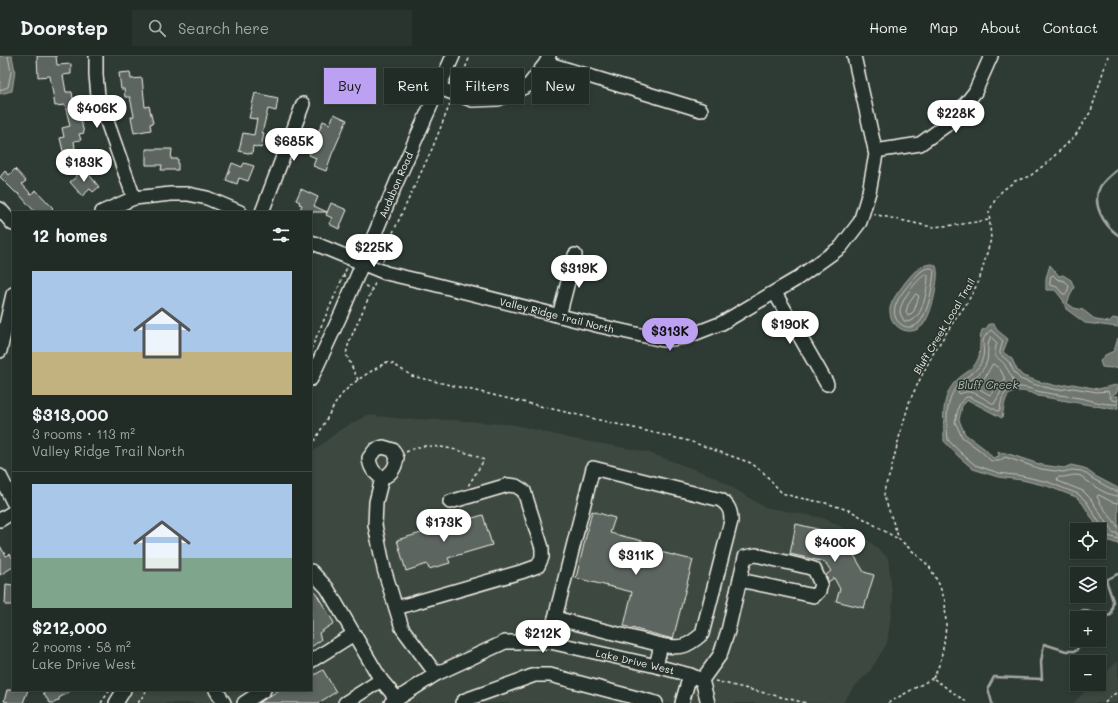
<!DOCTYPE html>
<html lang="en">
<head>
<meta charset="utf-8">
<style>
  :root { --surface:#222c27; --page:#2a342f; --text:#f1f3f6; --muted:#a2a7a7; --line:#3f4844; --accent:#bca0f2 }
  body { margin:0; font-family:Mali,sans-serif; background:var(--page); color:var(--text); height:100vh; display:flex; flex-direction:column; font-size:15px; white-space:nowrap }
  * { box-sizing:border-box; margin:0 }
  p { font-size:13px; color:var(--muted) }
  .icon { flex:none; width:22px; height:22px; fill:none; stroke:currentColor; stroke-width:2; stroke-linecap:round; stroke-linejoin:round }
  .map { position:relative; flex:1; overflow:hidden }
  .panel { position:absolute; left:12px; top:155px; width:300px; height:480px; display:flex; flex-direction:column; background:var(--surface); border-radius:0px; box-shadow:0 2px 6px #0003,0 0 0 1px var(--line) }
  .panel>* { flex:none }
  .hud { position:absolute; left:324px; top:12px; width:380px; height:36px; display:flex; gap:8px }
  .fabs { position:absolute; left:1070px; top:467px; display:grid; gap:8px }
  .fabs a { display:grid; place-items:center; width:36px; height:36px; border-radius:0px; background:var(--surface); box-shadow:0 2px 6px #0003,0 0 0 1px var(--line); font-size:20px }
  .price { position:absolute; translate:-50% -34px; padding:0 9px; border-radius:14px; background:#fff; color:#222; font-size:13px; line-height:26px; filter:drop-shadow(0 1px 2px #0008) }
  .price::after { content:''; position:absolute; left:50%; top:24px; width:12px; height:9px; margin-left:-6px; background:inherit; clip-path:polygon(0 0,100% 0,50% 100%) }
  .price.selected { background:var(--accent); color:#111 }
  ul { padding:0; list-style:none }
  li { display:grid; align-content:center; gap:8px; height:212px; padding:0 20px }
  li+li { border-top:1px solid var(--line) }
  li span { display:grid; place-items:center; height:124px; border-radius:0px; color:#555 }
  li>.icon { margin-inline-start:auto }
  span .icon { width:72px; height:72px; fill:#fffc; stroke-width:1 }
  li b { font-size:17px }
  h2 { display:flex; justify-content:space-between; align-items:center; height:48px; padding:0 20px; font-size:17px }
  .tag { padding:0 14px; border-radius:0px; background:var(--surface); box-shadow:0 2px 6px #0003,0 0 0 1px var(--line); font-size:14px; line-height:36px }
  .tag.selected { background:var(--accent); color:#111 }
  header { display:flex; align-items:center; gap:24px; box-sizing:border-box; height:56px; padding:0 20px; background:var(--surface); border-bottom:1px solid var(--line) }
  header strong { font-size:19px }
  nav { display:flex; gap:22px; margin-inline-start:auto; font-size:14px }
  .search { width:280px; height:36px; background:var(--page); display:flex; align-items:center; gap:10px; box-sizing:border-box; padding:0 14px; border-radius:0px; color:var(--muted); font-size:15px }
  .map>svg:first-child { display:block }
  .built { fill:#3c4841 }
  .water { fill:#6f7770; stroke:#a4a8a0 }
  .lines { fill:none; stroke-linecap:round; stroke-linejoin:round }
  .shore { stroke:#bfc0b8; stroke-width:1 }
  .stream { stroke:#a4a8a0; stroke-width:2.5 }
  .building { fill:#5c655e; stroke:#f4f1e8 }
  .minor-casing { stroke:#f4f1e8; stroke-width:16 }
  .path { stroke:#f4f1e8; stroke-width:1.5; stroke-dasharray:3 3; stroke-linecap:butt }
  .minor { stroke:#26332d; stroke-width:13 }
  .labels { text-anchor:middle; stroke-width:3; stroke-linejoin:round; paint-order:stroke }
  .street-label { font-size:10px; fill:#f4f1e8; stroke:#26332d }
  .water-label { font-size:11px; font-style:italic; fill:#b8bab2; stroke:#26332d }
</style>
</head>
<body>
<header>
<strong>Doorstep</strong>
<div class="search"><svg class="icon" aria-label="search" viewBox="0 0 24 24"><circle cx="10" cy="10" r="6"/><path d="M15 15l6 6"/></svg>Search here</div>
<nav><a>Home</a><a>Map</a><a>About</a><a>Contact</a></nav>
</header>
<div class="map">
<svg width="1118" height="647" viewBox="0 0 1118 647">
  <rect width="100%" height="100%" fill="#2e3b34"/>
  <filter id="ink" filterUnits="userSpaceOnUse"><feTurbulence type="fractalNoise" baseFrequency=".025" numOctaves="2"/><feDisplacementMap in="SourceGraphic" scale="8" xChannelSelector="R" yChannelSelector="G"/><feConvolveMatrix kernelMatrix="1 2 1 2 8 2 1 2 1" color-interpolation-filters="sRGB"/></filter>
  <g filter="url(#ink)">
    <path class="built" d="M 367,359 L 407,363 L 453,364 L 515,369 L 569,382 L 647,396 L 715,421 L 764,451 L 823,462 L 867,483 L 888,502 L 893,545 L 887,587 L 870,615 L 852,633 L 843,647 L 116,647 L 124,634 L 311,634 L 311,397 L 340,374 Z
      M 1118,605 L 1118,647 L 1073,647 L 1093,628 L 1099,628 L 1099,622 Z"/>
    <path class="water" d="M 0,0 L 12,0 L 15,15 L 12,35 L 0,38 Z
      M 933,208 L 936,210 C 939,218 936,228 935,237 C 933,247 929,261 923,269 C 910,283 888,271 890,252 C 892,243 899,235 904,228 C 912,218 919,208 933,208 Z
      M 1050,209 L 1059,220 L 1063,219 L 1071,224 L 1074,231 L 1067,247 L 1074,252 L 1083,254 L 1096,264 L 1109,266 L 1113,262 L 1118,263 L 1118,271 L 1085,267 L 1066,253 L 1063,244 L 1055,234 L 1046,234 L 1046,222 Z
      M 989,268 L 994,268 L 997,274 L 1008,283 L 1003,296 L 1012,303 L 1017,314 L 1023,320 L 1037,325 L 1057,330 L 1073,328 L 1098,333 L 1116,329 L 1118,330 L 1117,336 L 1110,340 L 1118,340 L 1118,352 L 1113,353 L 1038,340 C 1029,335 1012,331 1006,343 C 1004,348 1003,356 1002,362 L 968,344 L 962,350 L 959,364 L 965,378 L 985,393 L 993,402 L 999,400 L 998,396 L 1006,397 L 1042,409 L 1064,412 L 1071,409 L 1084,412 L 1095,420 L 1118,432 L 1118,488 L 1104,483 L 1103,475 L 1098,472 L 1083,448 L 1076,441 L 1047,430 L 1022,424 L 998,421 L 973,413 L 958,400 L 944,385 C 944,363 940,340 957,324 C 964,317 973,314 977,305 C 982,297 978,285 982,274 L 986,273 Z
      M 1118,282 L 1118,311 L 1111,312 L 1102,311 L 1100,305 L 1105,299 L 1114,295 Z"/>
    <g class="lines">
      <path class="shore" d="M 0,34 L 8,31 L 11,16 L 8,0
        M 929,212 L 932,212 L 934,214 C 933,228 929,256 919,267 C 907,278 891,265 895,251 C 899,238 911,226 920,216 L 925,213 Z
        M 926,218 L 928,219 C 928,232 922,271 904,265 L 900,257 C 899,246 917,223 926,218 Z
        M 1051,220 L 1053,219 L 1057,223 C 1063,225 1067,224 1069,231 L 1066,238 L 1063,238 L 1057,231 L 1050,229 Z
        M 916,238 L 919,240 L 914,255 L 910,259 L 908,260 L 906,256 L 908,249 Z
        M 991,281 L 997,287 C 991,306 999,298 1006,311 C 1009,315 1011,320 1014,325 L 1002,334 L 994,348 C 983,343 972,331 960,338 L 958,336 C 966,323 982,322 987,305 C 989,298 986,286 991,281 Z
        M 993,308 L 1000,313 L 1005,323 L 990,339 L 976,331 L 975,330 L 985,321 Z
        M 1118,344 L 1116,345 L 1111,343 L 1108,335 L 1097,336 L 1073,332 L 1057,334 L 1036,329 L 1020,323 L 1014,316 L 1009,306 L 1000,298 L 1000,295 L 1003,285 L 991,274 C 977,285 987,290 982,304 C 979,314 971,317 963,324 C 945,338 946,363 948,384 L 961,397 L 975,409 L 999,417 L 1022,420 L 1048,426 L 1078,438 L 1086,445 L 1101,469 L 1106,473 L 1108,480 L 1118,483
        M 1118,348 C 1107,349 1096,346 1085,343 C 1070,340 1056,339 1041,336 C 1032,334 1021,328 1011,333 C 1002,337 1001,345 1000,354 L 998,355 L 970,341 L 966,341 L 959,349 L 955,366 L 962,381 L 982,396 L 991,405 L 999,405 L 1005,401 L 1041,413 L 1063,416 L 1072,414 L 1082,415 L 1093,423 L 1115,435 L 1118,435
        M 1118,440 C 1109,440 1096,432 1089,426 C 1086,425 1084,422 1081,420 C 1073,417 1066,422 1059,421 L 1057,422 L 1058,425 L 1083,435 L 1090,442 L 1105,465 L 1110,470 L 1112,476 L 1118,478
        M 1118,447 L 1112,446 L 1099,439 L 1097,440 C 1101,452 1112,461 1118,471"/>
      <path class="stream" d="M 1118,113 C 1113,117 1103,125 1100,131 C 1091,148 1104,169 1118,179
        M 1077,576 L 1073,559 L 1084,554 L 1102,561 L 1111,559 L 1113,545 L 1106,524 L 1118,518
        M 992,647 L 988,632 L 994,621 L 1042,623 L 1041,606 L 1044,588 L 1066,595 L 1076,595 L 1081,586 L 1080,584"/>
    </g>
    <path class="building" d="M 37,0 L 56,0 L 57,9 L 71,8 L 71,18 L 63,19 L 66,36 L 72,36 L 76,62 L 80,61 L 84,77 L 79,78 L 81,84 L 74,85 L 75,92 L 63,95 L 60,82 L 64,81 L 62,72 L 70,70 L 66,53 L 65,49 L 55,50 L 50,20 L 38,21 Z
      M 130,16 L 131,23 L 142,22 L 145,51 L 149,50 L 153,67 L 150,68 L 151,74 L 134,77 L 131,61 L 134,60 L 130,41 L 125,41 L 124,33 L 121,33 L 119,17 Z
      M 255,37 L 278,42 L 276,55 L 268,53 L 262,77 L 264,77 L 261,92 L 253,90 L 252,98 L 239,95 L 243,77 L 254,79 L 257,63 L 249,62 Z
      M 334,58 L 347,64 L 332,98 L 326,115 L 313,110 L 316,102 L 309,99 L 323,65 L 330,68 Z
      M 146,93 L 172,93 L 171,103 L 178,103 L 178,114 L 161,114 L 162,109 L 146,109 Z
      M 232,107 L 242,111 L 244,107 L 254,110 L 248,125 L 239,122 L 237,128 L 226,124 Z
      M 84,112 L 99,131 L 93,136 L 90,133 L 82,140 L 70,126 L 76,121 L 75,120 Z
      M 15,113 L 26,125 L 22,128 L 31,138 L 36,134 L 53,152 L 49,156 L 35,156 L 19,138 L 15,136 L 0,121 L 5,115 L 9,119 Z
      M 301,133 L 318,141 L 314,150 L 327,156 L 299,156 L 302,149 L 299,148 L 300,146 L 296,144 Z
      M 331,147 L 347,154 L 339,173 L 329,168 L 332,162 L 326,159 Z
      M 592,455 L 615,462 L 610,477 L 651,487 L 648,493 L 693,504 L 673,583 L 624,570 L 632,536 L 576,522 Z
      M 483,459 L 492,489 L 448,502 L 450,507 L 429,513 L 427,508 L 406,515 L 397,484 Z
      M 796,468 L 842,479 L 864,516 L 874,519 L 864,552 L 836,545 L 840,533 L 834,522 L 828,526 L 826,519 L 831,515 L 825,506 L 790,498 Z
      M 0,490 L 6,500 L 10,498 L 13,503 L 13,511 L 0,519 Z
      M 6,528 L 13,529 L 13,549 L 5,549 Z
      M 311,529 L 334,567 L 319,577 L 321,584 L 311,591 Z
      M 323,614 L 336,636 L 318,647 L 259,647 L 279,634 L 311,634 L 311,621 Z
      M 7,634 L 28,634 L 23,647 L 7,647 L 8,646 L 4,645 Z
      M 48,634 L 72,634 L 59,642 L 59,644 L 54,647 L 50,647 L 43,637 Z"/>
    <g class="lines">
      <defs>
        <g id="minor">
          <path d="M 96,0 L 96,19 L 98,40 L 134,142"/>
          <path d="M 546,7 L 701,54"/>
          <path d="M 439,32 L 472,44 L 498,43 L 529,29 L 546,7 L 549,0"/>
          <path d="M 875,95 L 920,88 L 952,65 L 975,36 L 991,0"/>
          <path d="M 0,153 L 13,168"/>
          <path d="M 102,156 L 134,142 L 171,138 L 188,138 L 207,142 L 240,156"/>
          <path d="M 262,156 L 303,48"/>
          <path id="s1" d="M 311,186 L 386,217 L 433,228 L 600,270 L 663,284 L 686,281 L 722,267 L 795,224 L 841,191 L 860,166 L 869,136 L 876,98 L 854,0"/>
          <path d="M 775,237 L 827,328"/>
          <path d="M 559,260 L 575,199"/>
          <path d="M 0,295 L 13,238"/>
          <path id="s2" d="M 311,323 L 342,256 L 397,125 L 453,0"/>
          <path d="M 383,391 L 393,394 L 397,402 C 395,412 392,418 382,422 C 374,417 370,412 369,402 L 375,394 Z"/>
          <path d="M 0,420 L 13,446"/>
          <path d="M 382,422 L 376,446 L 375,469 L 384,513 L 402,572 L 436,618"/>
          <path d="M 0,464 L 13,456"/>
          <path d="M 311,515 L 327,532 L 381,624"/>
          <path d="M 396,552 L 524,515 L 538,510 L 542,501 L 542,492 L 524,435 L 516,430 L 508,429 L 450,446"/>
          <path d="M 555,562 L 593,412 L 721,444 C 729,450 731,455 731,465 L 702,578 C 687,591 681,593 661,589"/>
          <path d="M 550,586 L 555,562 L 661,589 L 656,610"/>
          <path d="M 311,605 L 354,578"/>
          <path d="M 216,634 L 224,647"/>
          <path d="M 116,647 L 124,634"/>
          <path d="M 244,647 L 264,634"/>
          <path d="M 345,647 L 381,624 L 397,643"/>
          <path id="s3" d="M 391,647 L 436,618 L 505,586 L 550,586 L 656,610 L 690,619 L 702,624"/>
          <path d="M 462,647 L 465,644 L 535,619 L 550,619 L 656,647"/>
          <path d="M 682,647 L 690,619"/>
          <path d="M 708,647 L 702,624 L 720,599 L 728,575 L 745,501 L 756,499 L 807,511 L 814,513 L 821,528 L 819,535 L 814,540 L 740,524"/>
        </g>
      </defs>
      <use href="#minor" class="minor-casing"/>
      <path class="path" d="M 459,28 L 470,0
        M 873,158 L 932,171 L 956,169 L 989,164
        M 383,205 L 390,183 L 432,93 L 450,48
        M 343,221 L 347,211
        M 365,230 L 372,233
        M 311,293 L 343,221 L 345,221
        M 358,324 L 346,298 L 349,286 L 376,225
        M 311,390 C 324,372 331,348 348,332 C 359,322 373,314 387,306 L 393,308 L 412,320 L 689,385 L 751,407 L 763,416 L 782,437 L 795,441 L 826,447 L 851,455 L 898,483
        M 406,396 C 413,393 420,390 427,390 C 443,390 470,396 484,404 L 468,430
        M 933,622 L 940,607 L 944,587 L 946,570 L 945,545 L 939,528 L 929,510 L 899,483 L 884,440 L 885,431 L 890,418 L 900,378 L 910,344 L 922,319 L 934,296 L 954,265 L 967,247 L 979,225 L 991,183 L 989,156 L 995,144 L 1002,135 L 1015,125 L 1030,120 L 1048,106 L 1075,80 L 1091,55 L 1108,0
        M 934,623 L 968,647
        M 715,625 L 806,647
        M 101,647 L 110,634
        M 138,647 L 147,634
        M 888,647 L 933,622
        M 1105,647 L 1111,640 L 1118,636"/>
      <use href="#minor" class="minor"/>
    </g>
  </g>
  <g class="labels">
    <g class="street-label">
      <text dy="4" stroke="none"><textPath href="#s2" startOffset="212">Audubon Road</textPath></text>
      <text dy="4" stroke="none"><textPath href="#s1" startOffset="257">Valley Ridge Trail North</textPath></text>
      <text transform="translate(944 270) rotate(-59)" y="4">Bluff Creek Local Trail</text>
      <text dy="4" stroke="none"><textPath href="#s3" startOffset="262">Lake Drive West</textPath></text>
    </g>
    <g class="water-label">
      <text x="988" y="333">Bluff Creek</text>
    </g>
  </g>
</svg>
<div class="fabs">
<a><svg class="icon" aria-label="locate" viewBox="0 0 24 24"><circle cx="12" cy="12" r="6"/><path d="M12 2v4M12 18v4M2 12h4M18 12h4"/></svg></a>
<a><svg class="icon" aria-label="layers" viewBox="0 0 24 24"><path d="M12 4l9 5-9 5-9-5zM3 14l9 5 9-5"/></svg></a>
<a>+</a>
<a>−</a>
</div>
<b class="price" style="left:97px;top:73px">$406K</b>
<b class="price" style="left:956px;top:78px">$228K</b>
<b class="price" style="left:294px;top:106px">$685K</b>
<b class="price" style="left:84px;top:127px">$183K</b>
<b class="price" style="left:374px;top:212px">$225K</b>
<b class="price" style="left:579px;top:233px">$319K</b>
<b class="price" style="left:790px;top:289px">$190K</b>
<b class="price selected" style="left:670px;top:296px">$313K</b>
<b class="price" style="left:444px;top:487px">$173K</b>
<b class="price" style="left:835px;top:507px">$400K</b>
<b class="price" style="left:636px;top:520px">$311K</b>
<b class="price" style="left:543px;top:598px">$212K</b>
<div class="hud">
<a class="tag selected">Buy</a>
<a class="tag">Rent</a>
<a class="tag">Filters</a>
<a class="tag">New</a>
</div>
<section class="panel">
<h2>12 homes<svg class="icon" aria-label="filters" viewBox="0 0 24 24"><path d="M4 7h16M4 17h16"/><circle cx="9" cy="7" r="2"/><circle cx="15" cy="17" r="2"/></svg></h2>
<ul>
<li><span style="background:linear-gradient(#a9c7e8 65%,#c2b280 0)"><svg class="icon" aria-label="home" viewBox="0 0 24 24"><path d="M3 11l9-7 9 7M6 9v11h12V9"/></svg></span><div><b>$313,000</b><p>3 rooms · 113 m²</p><p>Valley Ridge Trail North</p></div></li>
<li><span style="background:linear-gradient(#a9c7e8 60%,#7fa58c 0)"><svg class="icon" aria-label="home" viewBox="0 0 24 24"><path d="M3 11l9-7 9 7M6 9v11h12V9"/></svg></span><div><b>$212,000</b><p>2 rooms · 58 m²</p><p>Lake Drive West</p></div></li>
</ul>
</section>
</div>
</body>
</html>
